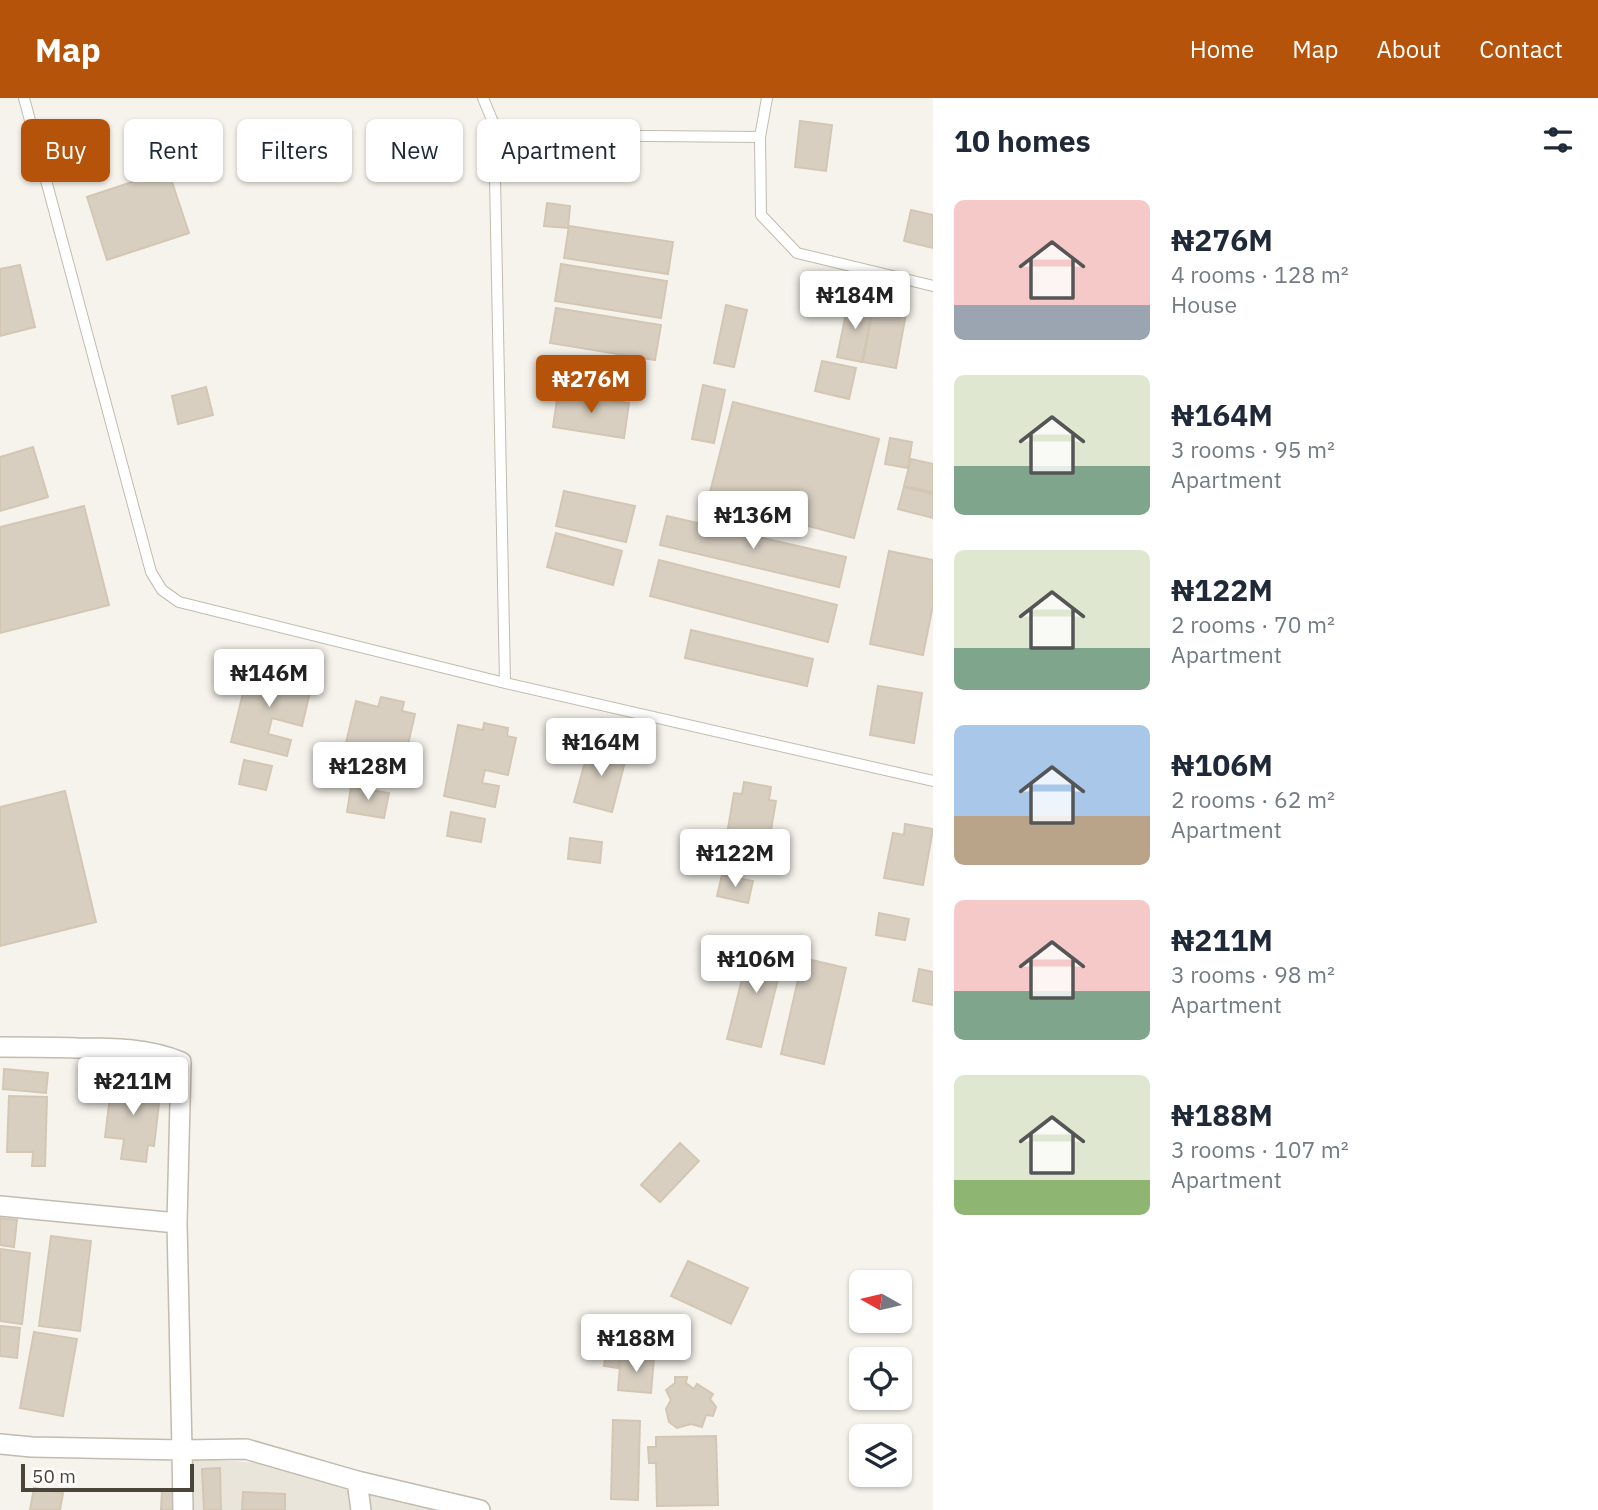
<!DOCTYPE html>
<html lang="en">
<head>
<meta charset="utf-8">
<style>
  :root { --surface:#fff; --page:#f2f2f3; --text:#1f2937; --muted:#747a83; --accent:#b45309 }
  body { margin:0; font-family:"IBM Plex Sans",sans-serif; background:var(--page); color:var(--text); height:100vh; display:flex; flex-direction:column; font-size:26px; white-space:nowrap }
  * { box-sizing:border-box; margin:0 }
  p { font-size:23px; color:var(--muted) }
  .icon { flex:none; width:38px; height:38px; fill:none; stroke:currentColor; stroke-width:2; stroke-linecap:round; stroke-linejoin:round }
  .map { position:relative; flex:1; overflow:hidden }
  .details { display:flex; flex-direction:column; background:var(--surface); width:665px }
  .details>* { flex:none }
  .hud { position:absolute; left:21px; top:21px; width:665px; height:63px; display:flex; gap:14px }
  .needle { width:46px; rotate:278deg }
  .controls { position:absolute; left:849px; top:1172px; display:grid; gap:14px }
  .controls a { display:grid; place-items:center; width:63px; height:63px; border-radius:10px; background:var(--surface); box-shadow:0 2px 5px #0004; font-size:35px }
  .scale { position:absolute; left:21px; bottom:18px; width:173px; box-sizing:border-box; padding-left:7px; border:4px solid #4b4439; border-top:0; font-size:19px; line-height:24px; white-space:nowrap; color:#4b4439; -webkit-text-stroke:5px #fff; paint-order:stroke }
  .price { position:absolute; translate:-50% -60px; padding:0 16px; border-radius:7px; background:#fff; color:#222; font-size:23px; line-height:46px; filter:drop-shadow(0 2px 4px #0008) }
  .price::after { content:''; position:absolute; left:50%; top:42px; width:21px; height:16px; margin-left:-10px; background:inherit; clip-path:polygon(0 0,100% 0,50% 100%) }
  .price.on { background:var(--accent); color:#fff }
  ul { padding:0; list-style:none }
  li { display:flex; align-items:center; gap:21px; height:175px; padding:0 21px }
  li span { display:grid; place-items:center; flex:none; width:196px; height:140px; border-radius:10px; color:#555 }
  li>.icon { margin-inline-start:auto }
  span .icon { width:84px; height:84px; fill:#fffc; stroke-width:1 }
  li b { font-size:30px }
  h2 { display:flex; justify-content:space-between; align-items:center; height:84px; padding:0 21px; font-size:30px }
  .chip { padding:0 24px; border-radius:10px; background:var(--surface); box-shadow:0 2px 5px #0004; font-size:24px; line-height:63px }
  .chip.on { background:var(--accent); color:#fff }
  header { display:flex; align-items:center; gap:42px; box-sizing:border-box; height:98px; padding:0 35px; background:var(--accent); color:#fff }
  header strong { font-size:33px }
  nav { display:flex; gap:38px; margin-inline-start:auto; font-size:24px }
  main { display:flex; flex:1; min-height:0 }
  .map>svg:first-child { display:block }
  .residential { fill:#eae5da }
  .building { fill:#d8cfc1; stroke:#d3c7b4; stroke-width:2 }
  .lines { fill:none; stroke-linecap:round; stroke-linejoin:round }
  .service-casing { stroke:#c2bbae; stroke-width:12 }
  .minor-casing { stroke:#c2bbae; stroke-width:22 }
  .service { stroke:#fff; stroke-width:10 }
  .minor { stroke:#fff; stroke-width:19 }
</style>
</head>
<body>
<header>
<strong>Map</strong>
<nav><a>Home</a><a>Map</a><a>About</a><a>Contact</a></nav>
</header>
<main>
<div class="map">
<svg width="933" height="1412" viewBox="0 0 933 1412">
  <rect width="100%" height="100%" fill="#f6f3ec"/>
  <path class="residential" d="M 191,1360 L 261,1365 L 439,1412 L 193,1412 Z"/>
  <path class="building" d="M 800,23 L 832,27 L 826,73 L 795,69 Z
    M 168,72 L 189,135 L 107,162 L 87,99 Z
    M 547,105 L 570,108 L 568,130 L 544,128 Z
    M 911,112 L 933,117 L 933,150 L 904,143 Z
    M 569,128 L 673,144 L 668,176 L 564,160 Z
    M 561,166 L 667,183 L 661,220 L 555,203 Z
    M 20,167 L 35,229 L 0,238 L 0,171 Z
    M 875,199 L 908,205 L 896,270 L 863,264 Z
    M 849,201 L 873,206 L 862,264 L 837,259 Z
    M 726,207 L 747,212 L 734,269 L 714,265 Z
    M 556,210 L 661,227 L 655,262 L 550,245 Z
    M 822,263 L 856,270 L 849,301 L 815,293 Z
    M 703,287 L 725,292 L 714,345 L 692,341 Z
    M 206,289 L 213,317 L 178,326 L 172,298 Z
    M 558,295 L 629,305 L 624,340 L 553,329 Z
    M 733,304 L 879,341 L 854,440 L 708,402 Z
    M 890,340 L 912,344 L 908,370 L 885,366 Z
    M 33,349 L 48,399 L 0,413 L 0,359 Z
    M 911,361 L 933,366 L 933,394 L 904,388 Z
    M 904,389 L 933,396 L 933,420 L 898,411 Z
    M 564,393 L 635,408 L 626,444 L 556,428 Z
    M 84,408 L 109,507 L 0,535 L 0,429 Z
    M 667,418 L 846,459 L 839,489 L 660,447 Z
    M 556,435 L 622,453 L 613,487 L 547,469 Z
    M 889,453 L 933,462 L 933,507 L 923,557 L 870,546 Z
    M 659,462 L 837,507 L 828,544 L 650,498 Z
    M 691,532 L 813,561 L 807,588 L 685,560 Z
    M 250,567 L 297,579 L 295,586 L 311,590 L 302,628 L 272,620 L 268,636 L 291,642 L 287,658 L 231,644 Z
    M 878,588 L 922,595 L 914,645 L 870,637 Z
    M 381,599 L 404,604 L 402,613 L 415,616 L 406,655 L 380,648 L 376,664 L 396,669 L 391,686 L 339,674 L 356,603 L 378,609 Z
    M 484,625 L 508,630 L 507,638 L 516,640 L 508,677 L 485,672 L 482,685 L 499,688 L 495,709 L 444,698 L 458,627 L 483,632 Z
    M 590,646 L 627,656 L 612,714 L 574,704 Z
    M 244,662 L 272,668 L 266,692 L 239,686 Z
    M 744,684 L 771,689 L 769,702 L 776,703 L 768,749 L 726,742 L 734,695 L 742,696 Z
    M 351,689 L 389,695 L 384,720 L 347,714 Z
    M 65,693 L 96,824 L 0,848 L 0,709 Z
    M 451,714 L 485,721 L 481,744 L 447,738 Z
    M 905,726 L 933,731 L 923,787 L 884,780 L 893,735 L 904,737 Z
    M 570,740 L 602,744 L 600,765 L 568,761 Z
    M 722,777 L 753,783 L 748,805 L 717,798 Z
    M 879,815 L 909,821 L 905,842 L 876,837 Z
    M 751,845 L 785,853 L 761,949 L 727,941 Z
    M 803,860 L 846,870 L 824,966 L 781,956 Z
    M 919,871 L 933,874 L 933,907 L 913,903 Z
    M 4,971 L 48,975 L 46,995 L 3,991 Z
    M 112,982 L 161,988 L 154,1048 L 148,1047 L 146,1064 L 121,1061 L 124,1041 L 105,1039 Z
    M 9,998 L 47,999 L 45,1068 L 32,1068 L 33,1054 L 7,1054 Z
    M 680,1045 L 699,1063 L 660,1104 L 641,1087 Z
    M 0,1120 L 17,1122 L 14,1149 L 0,1147 Z
    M 51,1138 L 91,1143 L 80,1233 L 39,1228 Z
    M 0,1151 L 30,1155 L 22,1226 L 0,1223 Z
    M 688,1163 L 748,1190 L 731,1226 L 671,1198 Z
    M 0,1228 L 20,1230 L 17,1260 L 0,1258 Z
    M 34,1234 L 77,1241 L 63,1318 L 20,1310 Z
    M 607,1248 L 620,1250 L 618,1270 L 604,1268 Z
    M 621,1257 L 654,1260 L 651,1295 L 618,1292 Z
    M 675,1279 L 687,1279 L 686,1285 L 694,1291 L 697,1286 L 713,1296 L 710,1301 L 716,1309 L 713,1318 L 706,1317 L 702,1329 L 691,1326 L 677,1330 L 669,1324 L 666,1311 L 671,1302 L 666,1292 L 675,1285 Z
    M 613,1322 L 640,1323 L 638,1402 L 611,1401 Z
    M 716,1338 L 718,1407 L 657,1408 L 656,1365 L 649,1365 L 648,1349 L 656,1349 L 656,1339 Z
    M 220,1370 L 221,1412 L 204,1412 L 202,1371 Z
    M 34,1390 L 63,1395 L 60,1412 L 30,1412 Z
    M 162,1391 L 177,1392 L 176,1412 L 161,1412 Z
    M 243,1394 L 285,1396 L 285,1412 L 242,1412 Z"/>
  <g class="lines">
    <defs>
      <path id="service" d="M 24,0 L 151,474 L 162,492 L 179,504 L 505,585 L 933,683
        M 483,0 L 505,53
        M 767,0 L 760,39 L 761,117 L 797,155 L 933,188
        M 505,585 L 495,80 L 505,53 L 537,37 L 760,39"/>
      <path id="minor" d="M 0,949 C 26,949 52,949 77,950 C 112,950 148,950 181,964 L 177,1125 L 182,1352 L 246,1351 L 357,1383 L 480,1412
        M 0,1108 L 177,1125
        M 0,1346 L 32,1349 L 182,1352 L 183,1412
        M 357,1383 L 361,1412"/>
    </defs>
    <use href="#service" class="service-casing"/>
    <use href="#minor" class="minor-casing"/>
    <use href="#service" class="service"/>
    <use href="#minor" class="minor"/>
  </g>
</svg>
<div class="controls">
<a><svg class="needle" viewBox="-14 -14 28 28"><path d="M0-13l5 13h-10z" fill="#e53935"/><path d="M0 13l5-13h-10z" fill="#747a83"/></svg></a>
<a><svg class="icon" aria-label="locate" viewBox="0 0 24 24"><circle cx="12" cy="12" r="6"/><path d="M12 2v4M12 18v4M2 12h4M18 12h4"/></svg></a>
<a><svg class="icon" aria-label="layers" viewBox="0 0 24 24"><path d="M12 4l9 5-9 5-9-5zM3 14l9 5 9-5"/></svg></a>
</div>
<div class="scale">50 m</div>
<b class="price" style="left:855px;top:233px">₦184M</b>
<b class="price on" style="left:591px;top:317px">₦276M</b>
<b class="price" style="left:753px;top:453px">₦136M</b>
<b class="price" style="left:269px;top:611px">₦146M</b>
<b class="price" style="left:601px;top:680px">₦164M</b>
<b class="price" style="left:368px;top:704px">₦128M</b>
<b class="price" style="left:735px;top:791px">₦122M</b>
<b class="price" style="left:756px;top:897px">₦106M</b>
<b class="price" style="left:133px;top:1019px">₦211M</b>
<b class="price" style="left:636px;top:1276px">₦188M</b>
<div class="hud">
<a class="chip on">Buy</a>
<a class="chip">Rent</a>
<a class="chip">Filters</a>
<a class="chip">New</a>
<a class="chip">Apartment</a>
</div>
</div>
<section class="details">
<h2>10 homes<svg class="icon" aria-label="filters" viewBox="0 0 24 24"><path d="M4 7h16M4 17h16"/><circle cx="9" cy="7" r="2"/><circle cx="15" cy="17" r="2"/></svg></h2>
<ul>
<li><span style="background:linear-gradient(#f6c9c9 75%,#9aa5b1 0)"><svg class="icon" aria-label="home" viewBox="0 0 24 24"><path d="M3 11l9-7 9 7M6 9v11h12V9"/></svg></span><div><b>₦276M</b><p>4 rooms · 128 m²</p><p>House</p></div></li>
<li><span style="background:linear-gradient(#dfe7d0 65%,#7fa58c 0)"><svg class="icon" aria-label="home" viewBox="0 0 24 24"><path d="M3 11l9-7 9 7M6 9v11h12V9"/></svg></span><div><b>₦164M</b><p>3 rooms · 95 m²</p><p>Apartment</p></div></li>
<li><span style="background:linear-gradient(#dfe7d0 70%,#7fa58c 0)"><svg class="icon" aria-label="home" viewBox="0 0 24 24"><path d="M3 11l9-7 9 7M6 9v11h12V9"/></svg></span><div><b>₦122M</b><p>2 rooms · 70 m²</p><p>Apartment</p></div></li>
<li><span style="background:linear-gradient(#a9c7e8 65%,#b9a48a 0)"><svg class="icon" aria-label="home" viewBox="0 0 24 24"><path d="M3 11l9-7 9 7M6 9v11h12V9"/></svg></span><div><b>₦106M</b><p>2 rooms · 62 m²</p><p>Apartment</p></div></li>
<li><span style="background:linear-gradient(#f6c9c9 65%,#7fa58c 0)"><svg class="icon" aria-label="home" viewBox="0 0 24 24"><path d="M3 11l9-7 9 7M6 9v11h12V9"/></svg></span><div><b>₦211M</b><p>3 rooms · 98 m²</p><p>Apartment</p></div></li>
<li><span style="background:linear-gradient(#dfe7d0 75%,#8fb573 0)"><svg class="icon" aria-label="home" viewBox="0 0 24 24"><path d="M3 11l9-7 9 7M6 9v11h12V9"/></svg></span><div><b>₦188M</b><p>3 rooms · 107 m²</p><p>Apartment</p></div></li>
</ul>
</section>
</main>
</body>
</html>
